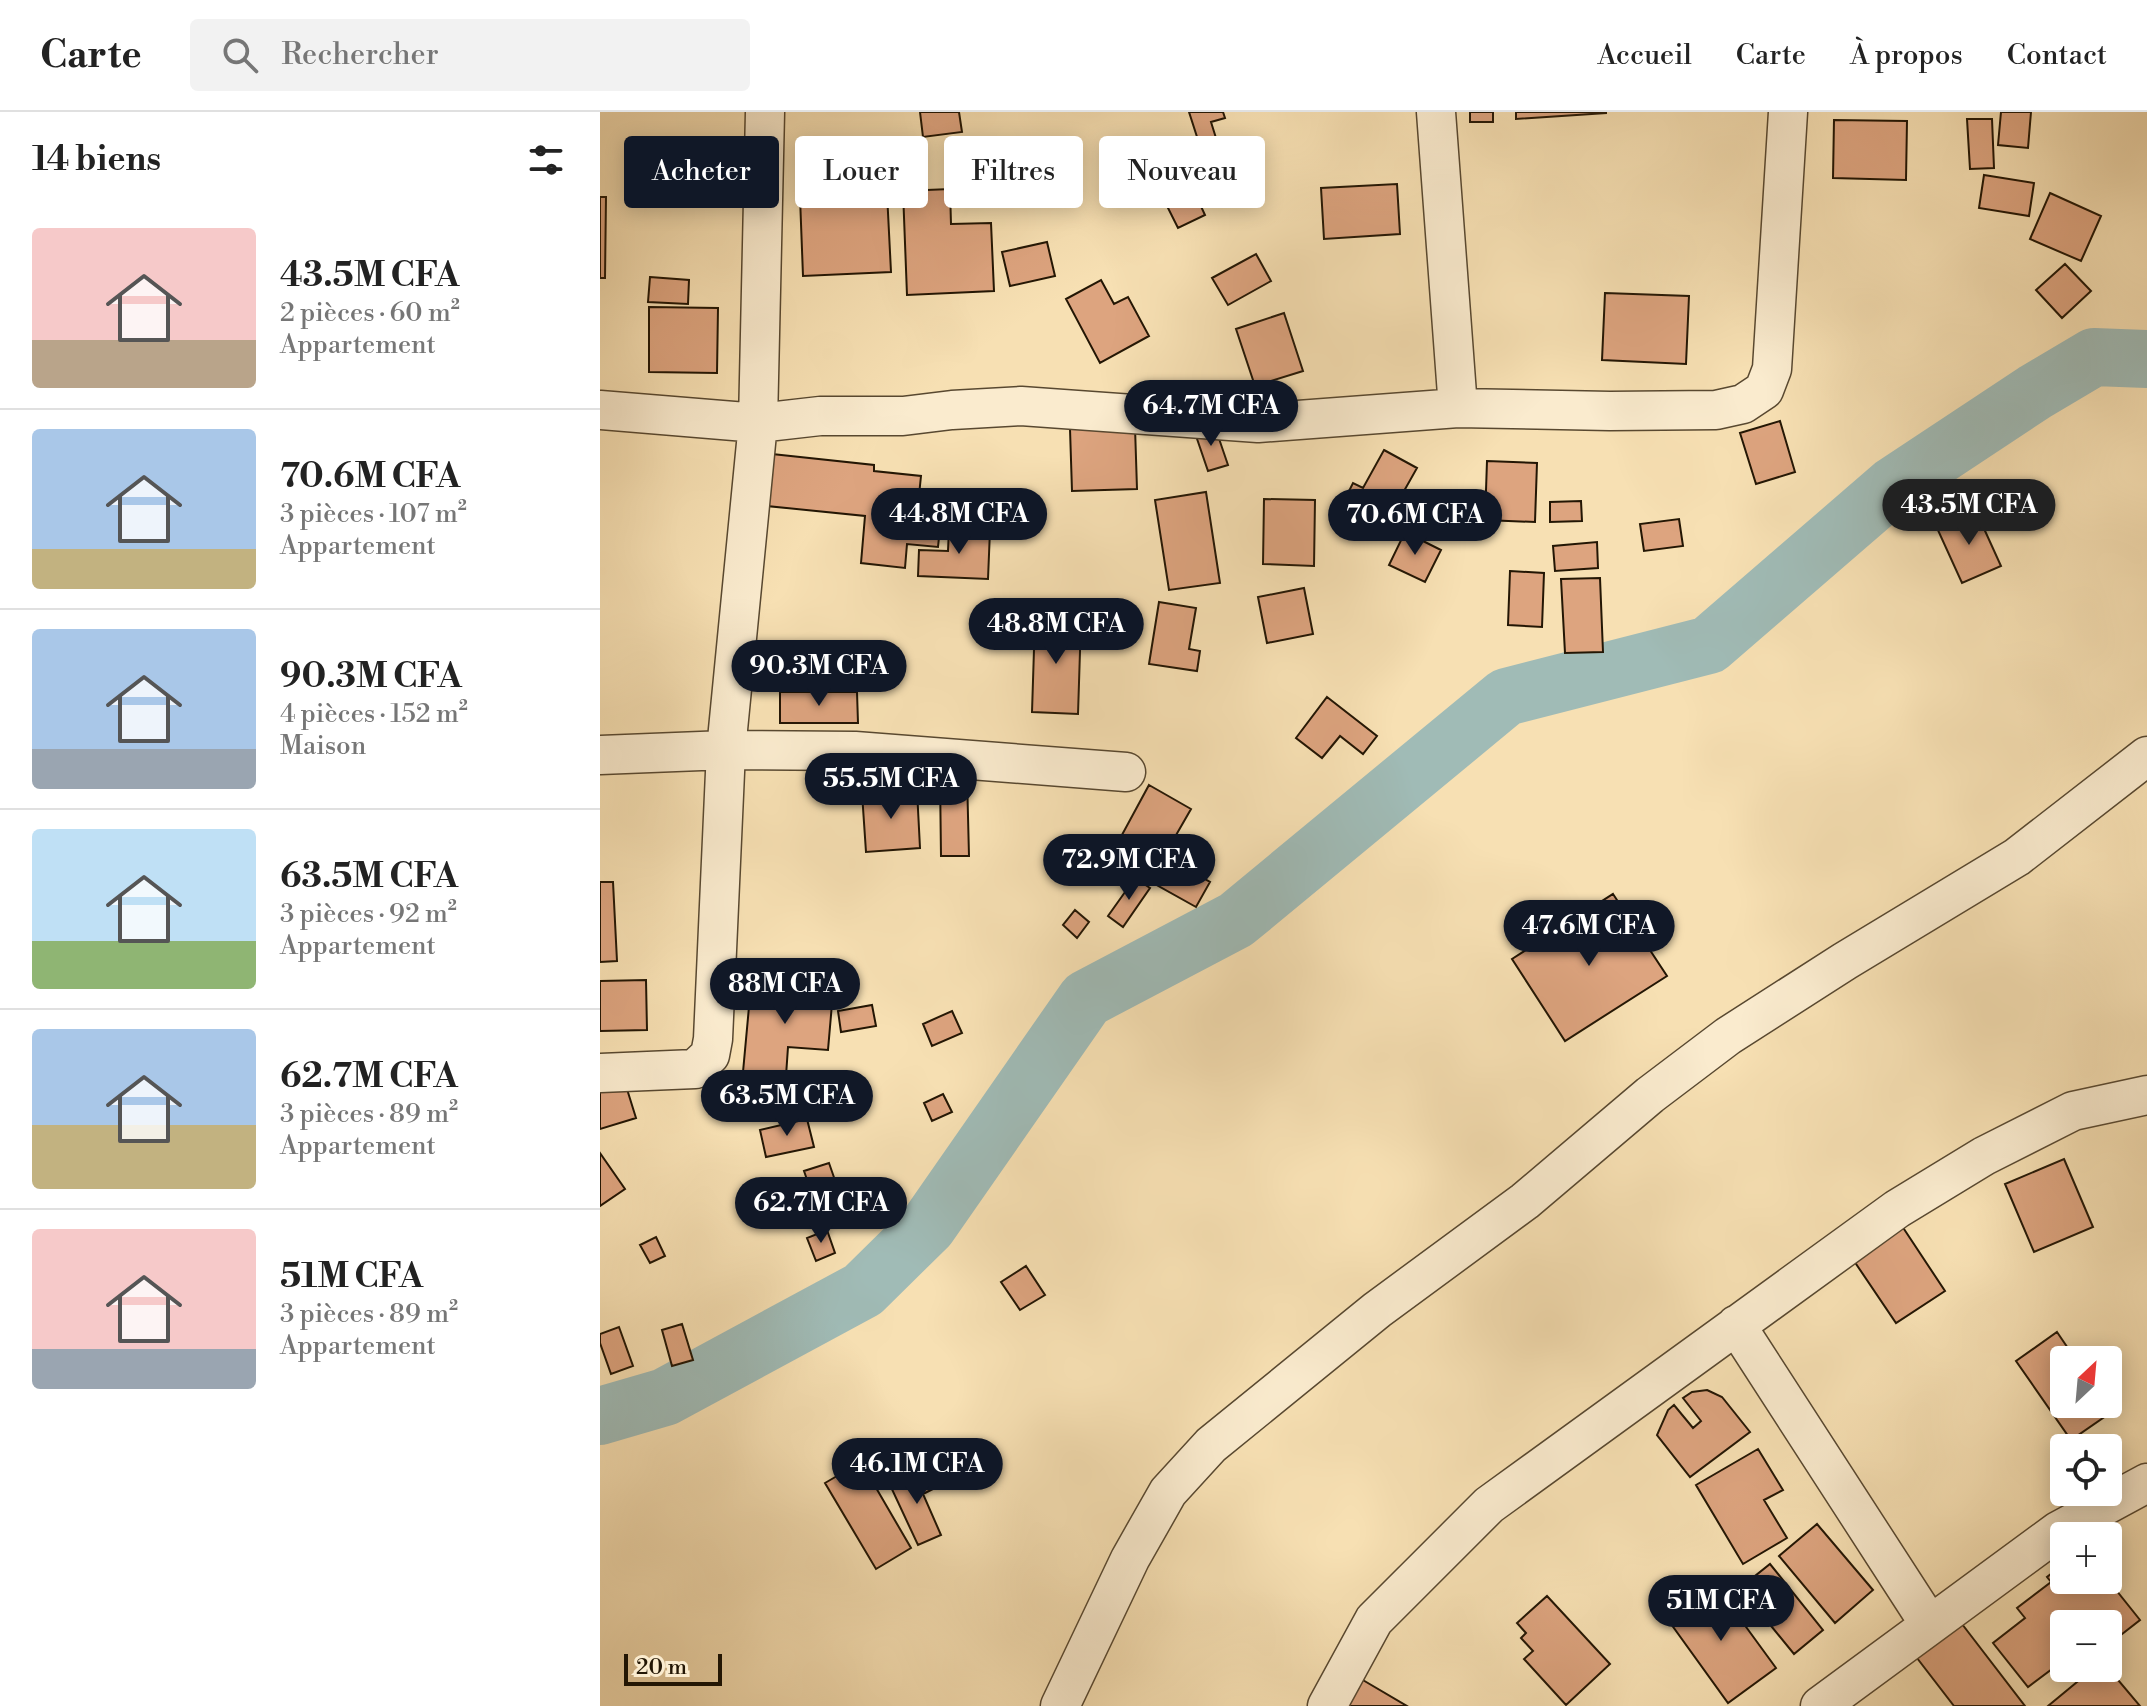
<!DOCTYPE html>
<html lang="fr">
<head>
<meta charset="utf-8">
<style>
  :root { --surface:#fff; --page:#f2f2f2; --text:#222; --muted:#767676; --line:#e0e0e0; --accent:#111827 }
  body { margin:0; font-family:"Libre Bodoni",serif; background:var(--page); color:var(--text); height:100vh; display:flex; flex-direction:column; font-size:30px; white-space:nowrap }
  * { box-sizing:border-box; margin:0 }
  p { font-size:26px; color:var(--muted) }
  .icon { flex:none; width:44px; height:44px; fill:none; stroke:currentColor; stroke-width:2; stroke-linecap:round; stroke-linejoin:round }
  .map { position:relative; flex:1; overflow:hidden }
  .details { display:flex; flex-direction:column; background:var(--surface); width:600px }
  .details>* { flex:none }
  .guide { position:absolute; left:24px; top:24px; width:760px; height:72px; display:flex; gap:16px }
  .needle { width:52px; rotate:26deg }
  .controls { position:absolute; left:1450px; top:1234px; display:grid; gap:16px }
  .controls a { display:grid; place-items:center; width:72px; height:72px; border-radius:8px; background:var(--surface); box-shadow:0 4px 20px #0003; font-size:40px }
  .scale { position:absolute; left:24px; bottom:20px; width:98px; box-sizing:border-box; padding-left:8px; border:4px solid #231604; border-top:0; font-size:22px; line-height:28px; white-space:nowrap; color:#231604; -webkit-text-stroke:6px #faebce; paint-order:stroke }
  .price { position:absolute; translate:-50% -68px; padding:0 18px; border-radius:28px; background:var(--accent); color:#fff; font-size:26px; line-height:52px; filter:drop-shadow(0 2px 4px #0008) }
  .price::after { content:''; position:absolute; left:50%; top:48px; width:24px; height:18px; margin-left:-12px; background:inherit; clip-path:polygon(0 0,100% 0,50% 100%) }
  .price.selected { background:#222; color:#fff }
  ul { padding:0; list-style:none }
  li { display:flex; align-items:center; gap:24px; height:200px; padding:0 32px }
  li+li { border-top:2px solid var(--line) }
  li span { display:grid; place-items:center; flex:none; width:224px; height:160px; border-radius:8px; color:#555 }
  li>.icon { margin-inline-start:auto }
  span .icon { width:96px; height:96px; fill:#fffc; stroke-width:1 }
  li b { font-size:34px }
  h2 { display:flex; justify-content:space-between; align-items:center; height:96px; padding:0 32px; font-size:34px }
  .chip { padding:0 28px; border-radius:8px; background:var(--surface); box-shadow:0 4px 20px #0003; font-size:28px; line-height:72px }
  .chip.selected { background:var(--accent); color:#fff }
  header { display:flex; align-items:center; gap:48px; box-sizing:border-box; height:112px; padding:0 40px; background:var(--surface); border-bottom:2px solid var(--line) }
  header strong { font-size:38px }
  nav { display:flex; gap:44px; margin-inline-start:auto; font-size:28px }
  .search { width:560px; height:72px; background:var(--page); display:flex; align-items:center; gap:20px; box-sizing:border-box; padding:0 28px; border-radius:8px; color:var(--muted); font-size:30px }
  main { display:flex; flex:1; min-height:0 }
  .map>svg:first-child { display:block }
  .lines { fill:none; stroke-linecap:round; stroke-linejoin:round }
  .river { stroke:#a0bbb6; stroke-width:58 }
  .building { fill:#dda47f; stroke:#231604; stroke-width:2 }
  .street-casing { stroke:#584830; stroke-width:41 }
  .street { stroke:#faebce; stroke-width:38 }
</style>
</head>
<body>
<header>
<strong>Carte</strong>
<div class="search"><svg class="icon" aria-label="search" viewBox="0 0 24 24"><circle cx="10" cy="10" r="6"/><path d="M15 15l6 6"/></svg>Rechercher</div>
<nav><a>Accueil</a><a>Carte</a><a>À propos</a><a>Contact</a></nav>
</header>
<main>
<section class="details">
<h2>14 biens<svg class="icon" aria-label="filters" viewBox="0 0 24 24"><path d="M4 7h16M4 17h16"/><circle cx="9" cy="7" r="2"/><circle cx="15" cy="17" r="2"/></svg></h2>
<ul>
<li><span style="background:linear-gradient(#f6c9c9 70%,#b9a48a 0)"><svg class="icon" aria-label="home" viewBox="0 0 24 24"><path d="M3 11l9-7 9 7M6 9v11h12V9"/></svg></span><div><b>43.5M CFA</b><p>2 pièces · 60 m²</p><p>Appartement</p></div></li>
<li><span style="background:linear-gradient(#a9c7e8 75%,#c2b280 0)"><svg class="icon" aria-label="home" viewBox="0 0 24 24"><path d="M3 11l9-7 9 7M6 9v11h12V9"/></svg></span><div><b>70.6M CFA</b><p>3 pièces · 107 m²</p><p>Appartement</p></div></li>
<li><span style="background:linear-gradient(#a9c7e8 75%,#9aa5b1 0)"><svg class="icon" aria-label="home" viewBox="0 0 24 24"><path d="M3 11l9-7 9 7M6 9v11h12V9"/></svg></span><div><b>90.3M CFA</b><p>4 pièces · 152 m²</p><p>Maison</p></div></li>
<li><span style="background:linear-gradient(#bfe0f5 70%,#8fb573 0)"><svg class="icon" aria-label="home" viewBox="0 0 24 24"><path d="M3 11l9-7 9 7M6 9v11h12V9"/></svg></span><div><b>63.5M CFA</b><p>3 pièces · 92 m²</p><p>Appartement</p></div></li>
<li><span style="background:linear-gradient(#a9c7e8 60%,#c2b280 0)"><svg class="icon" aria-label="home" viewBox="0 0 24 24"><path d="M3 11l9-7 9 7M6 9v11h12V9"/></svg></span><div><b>62.7M CFA</b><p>3 pièces · 89 m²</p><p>Appartement</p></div></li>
<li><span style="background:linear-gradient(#f6c9c9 75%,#9aa5b1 0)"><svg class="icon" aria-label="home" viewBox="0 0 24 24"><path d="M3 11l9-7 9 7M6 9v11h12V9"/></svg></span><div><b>51M CFA</b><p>3 pièces · 89 m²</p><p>Appartement</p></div></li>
</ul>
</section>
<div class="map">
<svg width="1547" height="1594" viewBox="0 0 1547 1594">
  <rect width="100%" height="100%" fill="#f7e0b3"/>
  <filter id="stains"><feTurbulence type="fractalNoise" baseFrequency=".0025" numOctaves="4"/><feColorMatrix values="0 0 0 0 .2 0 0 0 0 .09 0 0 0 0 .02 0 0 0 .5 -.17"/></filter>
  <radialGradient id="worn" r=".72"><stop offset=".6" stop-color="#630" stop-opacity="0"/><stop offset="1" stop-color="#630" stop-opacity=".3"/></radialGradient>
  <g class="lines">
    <path class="river" d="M 0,1304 L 65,1285 L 263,1178 L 328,1114 L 486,887 L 636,808 L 906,585 L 1109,533 L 1293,374 L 1435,280 L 1494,245 L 1547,247"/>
  </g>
  <path class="building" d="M 320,0 L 359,0 L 362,20 L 323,25 Z
    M 589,0 L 623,0 L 625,6 L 611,10 L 616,26 L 599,31 Z
    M 870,0 L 893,0 L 893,10 L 870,10 Z
    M 916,0 L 1006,0 L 1006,1 L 916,7 Z
    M 1401,0 L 1431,0 L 1428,36 L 1398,33 Z
    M 1367,7 L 1392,7 L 1394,56 L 1370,57 Z
    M 1234,8 L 1307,9 L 1306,68 L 1233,66 Z
    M 1384,63 L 1434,71 L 1429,104 L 1379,96 Z
    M 797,72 L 800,122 L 724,127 L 721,76 Z
    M 350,77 L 351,112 L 391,111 L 394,179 L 307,183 L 303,79 Z
    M 593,77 L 605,103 L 578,116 L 565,90 Z
    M 287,81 L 291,160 L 203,164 L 200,85 Z
    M 1450,81 L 1501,104 L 1481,149 L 1430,127 Z
    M 0,85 L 6,85 L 5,166 L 0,166 Z
    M 447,130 L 455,164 L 410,174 L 402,140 Z
    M 656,142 L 671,169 L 628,193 L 612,166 Z
    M 1465,152 L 1491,179 L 1462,206 L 1436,178 Z
    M 50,165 L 89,168 L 88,192 L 48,190 Z
    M 501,168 L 514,192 L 528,185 L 549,224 L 500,251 L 466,187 Z
    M 1005,181 L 1089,184 L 1086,252 L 1002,248 Z
    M 49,195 L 118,196 L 117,261 L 49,260 Z
    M 684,201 L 703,259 L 655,274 L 636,217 Z
    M 1180,309 L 1195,360 L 1156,372 L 1140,321 Z
    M 614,312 L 628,353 L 608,359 L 594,318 Z
    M 535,315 L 537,377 L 472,379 L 470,317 Z
    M 784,338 L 817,356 L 804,379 L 811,382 L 789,421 L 741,395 L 753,371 L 763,376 Z
    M 172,342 L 274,353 L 274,359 L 321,364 L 318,393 L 342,396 L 338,435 L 307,432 L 305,456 L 261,451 L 265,404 L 167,394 Z
    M 887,349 L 937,351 L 935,410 L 885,408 Z
    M 606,380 L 620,471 L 569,478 L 555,388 Z
    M 664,387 L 715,388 L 714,454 L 663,452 Z
    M 981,389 L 982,409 L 950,410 L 950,390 Z
    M 1376,399 L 1401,454 L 1362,471 L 1337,416 Z
    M 1079,407 L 1083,434 L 1044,439 L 1040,412 Z
    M 349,416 L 390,418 L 388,467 L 318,464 L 319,438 L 348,439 Z
    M 805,420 L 841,438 L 825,470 L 789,453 Z
    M 997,430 L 998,456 L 955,459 L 953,434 Z
    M 910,459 L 944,461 L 942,515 L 908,513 Z
    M 1000,466 L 1003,540 L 965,541 L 961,467 Z
    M 704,476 L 713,522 L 667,531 L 658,485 Z
    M 559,490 L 596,496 L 589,537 L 600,539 L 597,559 L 549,552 Z
    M 435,506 L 481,508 L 478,602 L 432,600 Z
    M 252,532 L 257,569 L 213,574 L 207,537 Z
    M 180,580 L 257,580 L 258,611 L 180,611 Z
    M 727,585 L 777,624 L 763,642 L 740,624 L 722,646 L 696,626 Z
    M 367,664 L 369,744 L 341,744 L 340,665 Z
    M 549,673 L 591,697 L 564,744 L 610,770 L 596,795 L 546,767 L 553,752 L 517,732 Z
    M 317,678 L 320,736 L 266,740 L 262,681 Z
    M 535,766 L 550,776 L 523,815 L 508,804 Z
    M 0,770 L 13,770 L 17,849 L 0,850 Z
    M 1013,782 L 1067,864 L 965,929 L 912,847 Z
    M 475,798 L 489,810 L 477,826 L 463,813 Z
    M 46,868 L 47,918 L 0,919 L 0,869 Z
    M 151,873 L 233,880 L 228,938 L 188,935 L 186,964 L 143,960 Z
    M 272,893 L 276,914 L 241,920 L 238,899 Z
    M 352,899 L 362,921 L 332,934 L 323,912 Z
    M 22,961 L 36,1006 L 0,1017 L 0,968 Z
    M 343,982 L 352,1000 L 332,1009 L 324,991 Z
    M 207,1007 L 214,1035 L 166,1045 L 160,1018 Z
    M 0,1041 L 25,1077 L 0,1094 Z
    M 1464,1047 L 1493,1115 L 1434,1140 L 1405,1072 Z
    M 229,1051 L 237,1074 L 212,1082 L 204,1059 Z
    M 1300,1111 L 1345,1179 L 1296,1211 L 1250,1143 Z
    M 227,1118 L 235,1141 L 216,1149 L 207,1126 Z
    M 56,1125 L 65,1144 L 50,1151 L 40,1133 Z
    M 426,1154 L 445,1183 L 420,1198 L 401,1170 Z
    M 82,1212 L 93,1248 L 72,1254 L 62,1218 Z
    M 19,1215 L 33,1254 L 11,1262 L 0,1231 L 0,1222 Z
    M 1457,1220 L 1476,1248 L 1464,1248 L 1464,1292 L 1507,1292 L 1513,1299 L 1471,1328 L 1416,1249 Z
    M 1107,1278 L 1122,1285 L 1150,1320 L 1090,1365 L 1057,1323 L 1068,1298 L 1074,1293 L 1093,1316 L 1101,1309 L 1083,1286 L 1092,1280 Z
    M 1158,1337 L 1183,1378 L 1164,1388 L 1187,1426 L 1143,1452 L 1096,1373 Z
    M 261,1350 L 311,1436 L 276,1457 L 225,1371 Z
    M 324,1357 L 333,1377 L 323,1382 L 341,1423 L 318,1433 L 290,1373 Z
    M 1217,1412 L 1273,1478 L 1235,1511 L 1179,1444 Z
    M 1170,1452 L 1223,1518 L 1194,1542 L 1140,1476 Z
    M 1464,1452 L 1464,1468 L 1508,1468 L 1540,1508 L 1508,1533 L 1508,1512 L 1464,1512 L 1464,1548 L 1428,1575 L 1393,1531 L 1425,1506 L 1417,1496 L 1451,1470 L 1447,1465 Z
    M 1114,1471 L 1176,1556 L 1128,1591 L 1066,1505 Z
    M 947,1484 L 1010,1552 L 966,1593 L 924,1547 L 933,1539 L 921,1526 L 926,1521 L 917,1511 Z
    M 1362,1512 L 1425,1594 L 1354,1594 L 1317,1546 Z
    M 1494,1556 L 1508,1556 L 1540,1594 L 1448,1594 Z
    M 756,1564 L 807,1594 L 739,1594 Z"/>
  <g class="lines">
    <defs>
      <path id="street" d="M 836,0 L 858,296
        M 0,298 L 158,311 L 220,304 L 303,304 L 352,298 L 421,294 L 658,311 L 858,296 L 1010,299 L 1116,298 L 1143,292 L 1164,278 L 1172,257 L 1188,0
        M 0,643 L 126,638 L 255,639 L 526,660
        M 0,961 L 95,957 L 110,943 L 113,927 L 126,638 L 158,311 L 165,0
        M 1136,1213 L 1330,1513
        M 460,1594 L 530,1447 L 568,1380 L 611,1333 L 777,1198 L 925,1089 L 1050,983 L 1128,924 L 1245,849 L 1417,745 L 1547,644
        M 727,1594 L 774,1508 L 889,1393 L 1297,1097 L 1384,1044 L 1473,999 L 1547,983
        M 1220,1594 L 1458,1419 L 1547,1371"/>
    </defs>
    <use href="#street" class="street-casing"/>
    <use href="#street" class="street"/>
  </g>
  <rect width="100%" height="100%" filter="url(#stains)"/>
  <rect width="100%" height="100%" fill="url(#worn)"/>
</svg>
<div class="controls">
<a><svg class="needle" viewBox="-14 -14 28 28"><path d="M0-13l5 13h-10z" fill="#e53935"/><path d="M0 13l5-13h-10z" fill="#767676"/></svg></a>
<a><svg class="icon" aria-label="locate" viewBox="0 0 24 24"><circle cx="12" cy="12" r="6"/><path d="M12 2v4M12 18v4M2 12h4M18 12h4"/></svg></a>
<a>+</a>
<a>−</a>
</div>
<div class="scale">20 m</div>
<b class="price" style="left:611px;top:336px">64.7M CFA</b>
<b class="price selected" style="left:1369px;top:435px">43.5M CFA</b>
<b class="price" style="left:359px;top:444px">44.8M CFA</b>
<b class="price" style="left:815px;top:445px">70.6M CFA</b>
<b class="price" style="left:456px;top:554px">48.8M CFA</b>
<b class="price" style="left:219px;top:596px">90.3M CFA</b>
<b class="price" style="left:291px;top:709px">55.5M CFA</b>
<b class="price" style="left:529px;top:790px">72.9M CFA</b>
<b class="price" style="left:989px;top:856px">47.6M CFA</b>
<b class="price" style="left:185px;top:914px">88M CFA</b>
<b class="price" style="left:187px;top:1026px">63.5M CFA</b>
<b class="price" style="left:221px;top:1133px">62.7M CFA</b>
<b class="price" style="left:317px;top:1394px">46.1M CFA</b>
<b class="price" style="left:1121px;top:1531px">51M CFA</b>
<div class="guide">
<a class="chip selected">Acheter</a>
<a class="chip">Louer</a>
<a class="chip">Filtres</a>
<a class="chip">Nouveau</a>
</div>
</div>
</main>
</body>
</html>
